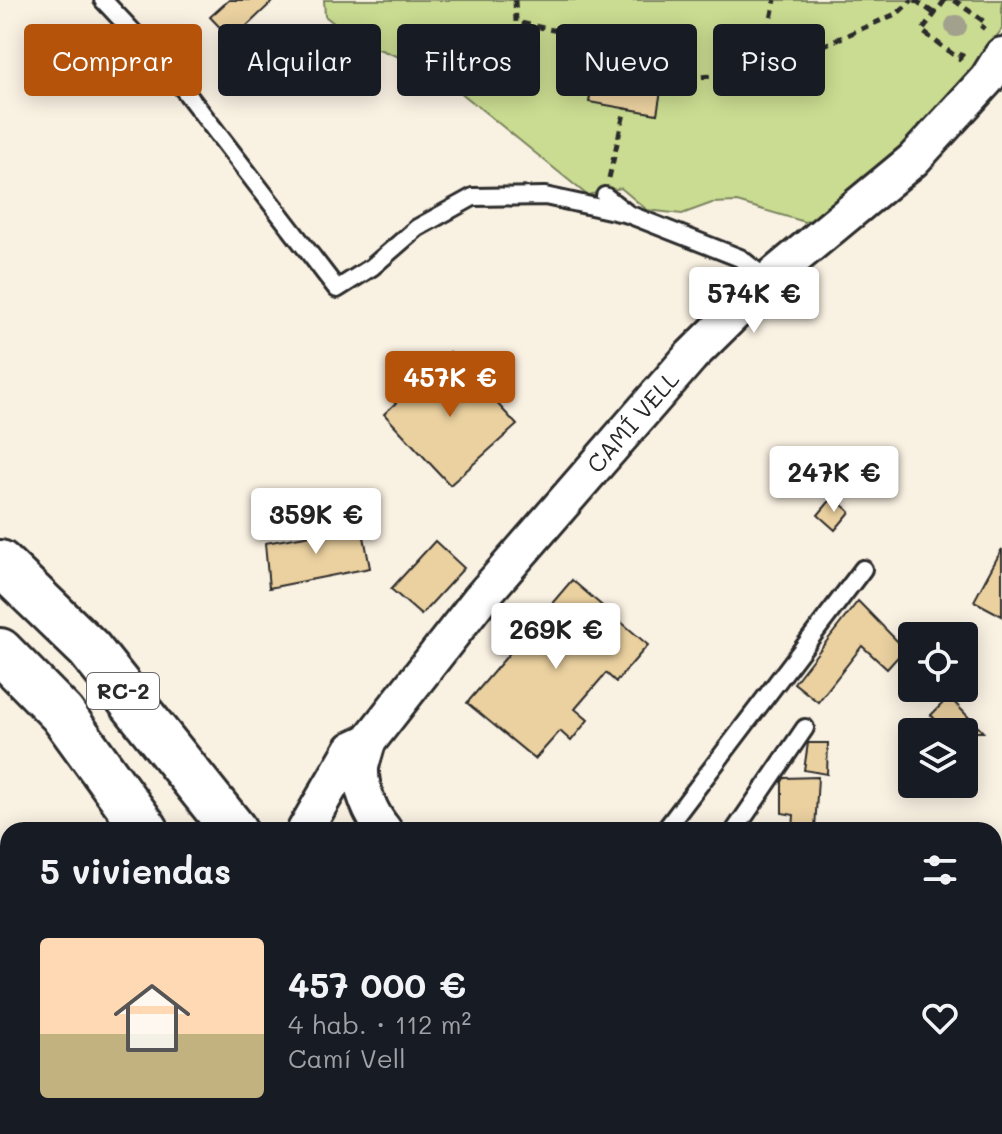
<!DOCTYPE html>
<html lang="es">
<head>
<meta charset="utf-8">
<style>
  :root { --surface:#171b24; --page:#20242c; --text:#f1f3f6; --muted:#9ea1a6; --accent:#b45309 }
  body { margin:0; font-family:Mali,sans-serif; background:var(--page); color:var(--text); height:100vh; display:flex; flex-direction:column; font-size:30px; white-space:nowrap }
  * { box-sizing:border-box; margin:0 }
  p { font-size:26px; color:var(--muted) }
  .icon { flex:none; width:44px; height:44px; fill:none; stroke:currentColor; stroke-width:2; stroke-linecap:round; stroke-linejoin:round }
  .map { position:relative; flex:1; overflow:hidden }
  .drawer { position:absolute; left:0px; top:822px; width:1002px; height:312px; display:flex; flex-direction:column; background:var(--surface); border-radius:24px 24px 0 0; box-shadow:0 4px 20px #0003 }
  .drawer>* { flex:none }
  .hud { position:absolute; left:24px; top:24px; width:954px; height:72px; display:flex; gap:16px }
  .controls { position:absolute; left:898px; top:622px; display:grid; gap:16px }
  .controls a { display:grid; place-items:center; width:80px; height:80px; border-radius:8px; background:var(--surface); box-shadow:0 4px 20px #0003; font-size:40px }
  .price { position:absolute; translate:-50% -68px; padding:0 18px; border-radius:8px; background:#fff; color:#222; font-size:26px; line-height:52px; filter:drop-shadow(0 2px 4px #0008) }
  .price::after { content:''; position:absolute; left:50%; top:48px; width:24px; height:18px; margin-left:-12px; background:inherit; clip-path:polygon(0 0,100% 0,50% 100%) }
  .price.on { background:var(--accent); color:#fff }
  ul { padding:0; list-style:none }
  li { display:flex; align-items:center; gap:24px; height:200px; padding:0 40px }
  li span { display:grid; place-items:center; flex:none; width:224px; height:160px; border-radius:8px; color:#555 }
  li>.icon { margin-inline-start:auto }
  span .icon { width:96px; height:96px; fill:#fffc; stroke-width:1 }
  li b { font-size:34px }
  h2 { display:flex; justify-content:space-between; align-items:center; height:96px; padding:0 40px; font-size:34px }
  .pill { padding:0 28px; border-radius:8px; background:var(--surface); box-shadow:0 4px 20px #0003; font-size:28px; line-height:72px }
  .pill.on { background:var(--accent); color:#fff }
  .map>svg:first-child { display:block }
  .green { fill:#cadc91; stroke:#7a845e; stroke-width:2 }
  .building { fill:#ebd1a0; stroke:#2b2b2b; stroke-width:2 }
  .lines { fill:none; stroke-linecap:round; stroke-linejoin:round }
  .service-casing { stroke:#2b2b2b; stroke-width:22 }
  .minor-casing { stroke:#2b2b2b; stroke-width:40 }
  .primary-casing { stroke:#2b2b2b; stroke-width:50 }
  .path { stroke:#2b2b2b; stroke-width:5; stroke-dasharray:8 6; stroke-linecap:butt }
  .service { stroke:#fff; stroke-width:16 }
  .minor { stroke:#fff; stroke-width:34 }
  .primary { stroke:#fff; stroke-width:44 }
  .tree { fill:#a2a18e }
  .labels { text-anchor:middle; stroke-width:8; stroke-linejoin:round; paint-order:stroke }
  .shield { fill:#fff; stroke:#6b6b6b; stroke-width:2 }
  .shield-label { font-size:22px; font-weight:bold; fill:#2b2b2b }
  .street-label { font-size:24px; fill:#2b2b2b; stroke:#fff }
</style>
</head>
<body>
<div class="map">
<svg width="1002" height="1134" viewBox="0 0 1002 1134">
  <rect width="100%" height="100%" fill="#f9f1e2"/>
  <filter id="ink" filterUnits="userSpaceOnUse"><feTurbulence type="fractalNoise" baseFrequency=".0125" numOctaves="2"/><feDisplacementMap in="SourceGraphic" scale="16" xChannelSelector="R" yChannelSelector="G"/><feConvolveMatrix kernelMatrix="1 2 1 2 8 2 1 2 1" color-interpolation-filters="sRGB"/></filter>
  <g filter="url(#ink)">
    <path class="green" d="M 324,0 L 1002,0 L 1002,29 L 940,113 L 919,135 L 818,218 L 805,222 L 737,202 L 712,203 L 682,214 L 647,210 L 621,188 L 587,195 L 433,70 L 355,40 L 325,16 Z"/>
    <path class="building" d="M 229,0 L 274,0 L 232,40 L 210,17 Z
      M 593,79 L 661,91 L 657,114 L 589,102 Z
      M 450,352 L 517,425 L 450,485 L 384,414 Z
      M 833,497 L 850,512 L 835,530 L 818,515 Z
      M 362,526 L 370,568 L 269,588 L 265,543 Z
      M 435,541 L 464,568 L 421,615 L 391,589 Z
      M 1002,549 L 1002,616 L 974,601 Z
      M 572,580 L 648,645 L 616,682 L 606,673 L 575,709 L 588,720 L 571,741 L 560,731 L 535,759 L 467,703 Z
      M 858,601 L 905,649 L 887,669 L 862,646 L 818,702 L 794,683 Z
      M 949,697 L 983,732 L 947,732 L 931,715 Z
      M 808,743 L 828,743 L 827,774 L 804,770 Z
      M 818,777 L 815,830 L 793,830 L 794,815 L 782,813 L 782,782 L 784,778 Z"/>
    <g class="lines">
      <defs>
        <path id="service" d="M 103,0 L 168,69 L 337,289 L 372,267 L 417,228 L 473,197 L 545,196 L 628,214
          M 605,196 L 628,214 L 740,258 L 768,280
          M 665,830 L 863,569
          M 735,830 L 805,728"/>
        <g id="minor">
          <path d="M 305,830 L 352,749 L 367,742"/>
          <path id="s1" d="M 384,830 C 371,815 360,789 361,768 C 362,760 366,750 368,742 L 479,600 L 691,356 L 768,280 L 913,160 L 987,79 L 1002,55"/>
          <path d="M 126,1134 L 131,1126"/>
          <path d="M 494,1134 L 497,1126"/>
        </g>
        <path id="primary" d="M 0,563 L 89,649 L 234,830
          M 0,651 L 62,714 L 146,830
          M 320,1126 L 323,1134
          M 386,1126 L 390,1134"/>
      </defs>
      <use href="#service" class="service-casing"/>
      <use href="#minor" class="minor-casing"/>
      <use href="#primary" class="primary-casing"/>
      <path class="path" d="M 515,0 L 516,22 L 599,40 L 598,71 L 632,81 L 631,86
        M 915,0 L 935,14
        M 945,0 L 922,31 L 959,59 L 963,53
        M 954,0 L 986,23 L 981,29
        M 760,72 L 775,0
        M 619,77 L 626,41
        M 632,81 L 760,73 L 898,13 L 912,0
        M 609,178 L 625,109"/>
      <use href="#service" class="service"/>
      <use href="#minor" class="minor"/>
      <use href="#primary" class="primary"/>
    </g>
    <circle class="tree" cx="956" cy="26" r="11"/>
  </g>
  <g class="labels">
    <rect class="shield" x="87" y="673" width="72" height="36" rx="6"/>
    <g class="shield-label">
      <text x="123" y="699">RC-2</text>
    </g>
    <g class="street-label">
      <text dy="8" stroke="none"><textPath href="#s1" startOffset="510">CAMÍ VELL</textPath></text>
    </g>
  </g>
</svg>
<div class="controls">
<a><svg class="icon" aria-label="locate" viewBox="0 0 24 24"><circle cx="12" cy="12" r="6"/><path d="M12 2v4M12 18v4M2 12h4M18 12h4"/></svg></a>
<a><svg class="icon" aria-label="layers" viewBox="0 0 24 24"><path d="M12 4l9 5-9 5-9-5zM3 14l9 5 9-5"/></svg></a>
</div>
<b class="price" style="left:754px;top:335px">574K €</b>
<b class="price on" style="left:450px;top:419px">457K €</b>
<b class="price" style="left:834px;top:514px">247K €</b>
<b class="price" style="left:316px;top:556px">359K €</b>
<b class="price" style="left:556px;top:671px">269K €</b>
<div class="hud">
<a class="pill on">Comprar</a>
<a class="pill">Alquilar</a>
<a class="pill">Filtros</a>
<a class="pill">Nuevo</a>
<a class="pill">Piso</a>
</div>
<section class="drawer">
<h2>5 viviendas<svg class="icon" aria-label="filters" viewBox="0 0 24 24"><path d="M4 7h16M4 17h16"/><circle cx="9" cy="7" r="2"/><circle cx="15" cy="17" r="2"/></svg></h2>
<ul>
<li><span style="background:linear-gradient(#ffd9b3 60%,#c2b280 0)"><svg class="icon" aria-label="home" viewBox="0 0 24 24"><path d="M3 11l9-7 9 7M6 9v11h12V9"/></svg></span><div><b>457 000 €</b><p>4 hab. · 112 m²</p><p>Camí Vell</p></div><svg class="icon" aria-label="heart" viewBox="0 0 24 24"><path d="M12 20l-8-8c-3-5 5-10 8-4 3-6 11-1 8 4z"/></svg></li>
</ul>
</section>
</div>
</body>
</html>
